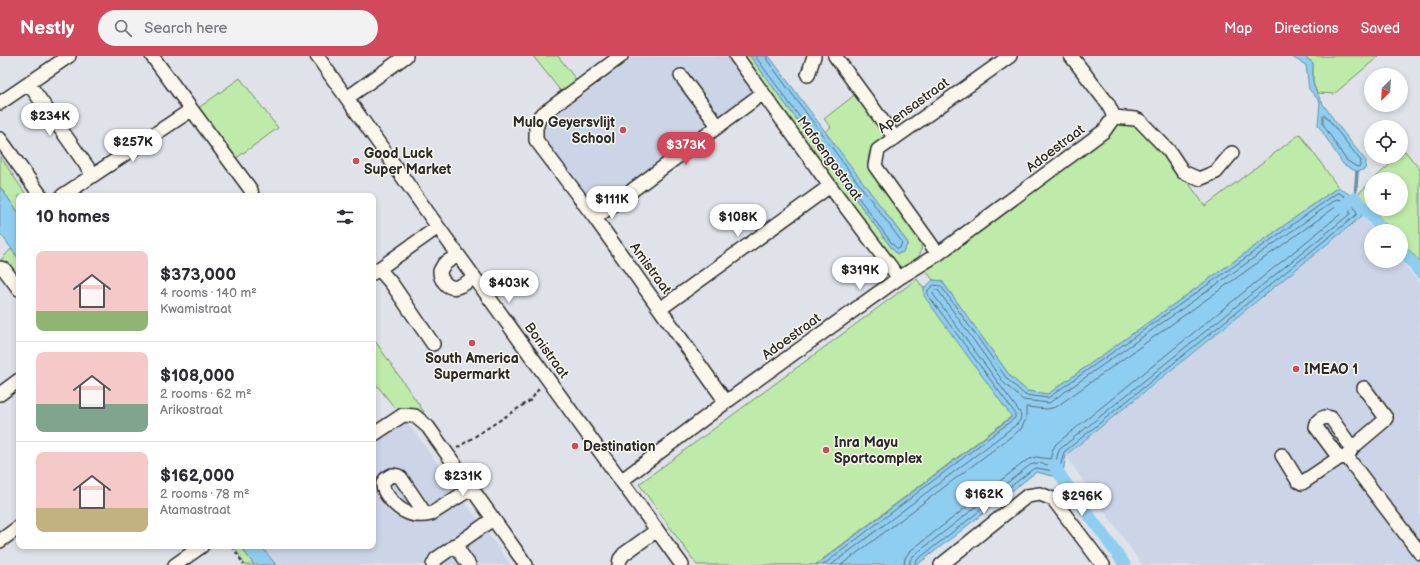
<!DOCTYPE html>
<html lang="en">
<head>
<meta charset="utf-8">
<style>
  :root { --surface:#fff; --page:#f2f2f3; --text:#2b2b33; --muted:#7c7c81; --line:#e1e1e2; --accent:#d1495b }
  body { margin:0; font-family:"Balsamiq Sans",sans-serif; background:var(--page); color:var(--text); height:100vh; display:flex; flex-direction:column; font-size:15px; white-space:nowrap }
  * { box-sizing:border-box; margin:0 }
  p { font-size:13px; color:var(--muted) }
  .icon { flex:none; width:22px; height:22px; fill:none; stroke:currentColor; stroke-width:2; stroke-linecap:round; stroke-linejoin:round }
  .map { position:relative; flex:1; overflow:hidden }
  .sheet { position:absolute; left:16px; top:137px; width:360px; height:356px; display:flex; flex-direction:column; background:var(--surface); border-radius:8px; box-shadow:0 2px 6px #0003 }
  .sheet>* { flex:none }
  .needle { width:26px; rotate:204deg }
  .controls { position:absolute; left:1364px; top:12px; display:grid; gap:8px }
  .controls a { display:grid; place-items:center; width:44px; height:44px; border-radius:50%; background:var(--surface); box-shadow:0 2px 6px #0003; font-size:20px }
  .price { position:absolute; translate:-50% -34px; padding:0 9px; border-radius:14px; background:#fff; color:#222; font-size:13px; line-height:26px; filter:drop-shadow(0 1px 2px #0008) }
  .price::after { content:''; position:absolute; left:50%; top:24px; width:12px; height:9px; margin-left:-6px; background:inherit; clip-path:polygon(0 0,100% 0,50% 100%) }
  .price.on { background:var(--accent); color:#fff }
  ul { padding:0; list-style:none }
  li { display:flex; align-items:center; gap:12px; height:100px; padding:0 20px }
  li+li { border-top:1px solid var(--line) }
  li span { display:grid; place-items:center; flex:none; width:112px; height:80px; border-radius:8px; color:#555 }
  li>.icon { margin-inline-start:auto }
  span .icon { width:48px; height:48px; fill:#fffc; stroke-width:1 }
  li b { font-size:17px }
  h2 { display:flex; justify-content:space-between; align-items:center; height:48px; padding:0 20px; font-size:17px }
  header { display:flex; align-items:center; gap:24px; box-sizing:border-box; height:56px; padding:0 20px; background:var(--accent); color:#fff }
  header strong { font-size:19px }
  nav { display:flex; gap:22px; margin-inline-start:auto; font-size:14px }
  .search { width:280px; height:36px; background:var(--page); display:flex; align-items:center; gap:10px; box-sizing:border-box; padding:0 14px; border-radius:22px; color:var(--muted); font-size:15px }
  .map>svg:first-child { display:block }
  .built { fill:#ccd5e7 }
  .green { fill:#beeba9; stroke:#748b6a }
  .water { fill:#90cef1; stroke:#688da2 }
  .lines { fill:none; stroke-linecap:round; stroke-linejoin:round }
  .shore { stroke:#536c7a; stroke-width:1 }
  .stream { stroke:#688da2; stroke-width:3.5 }
  .canal { stroke:#90cef1; stroke-width:12 }
  .minor-casing { stroke:#2b2b2b; stroke-width:16 }
  .path { stroke:#2b2b2b; stroke-width:2; stroke-dasharray:4 3; stroke-linecap:butt }
  .minor { stroke:#fbf7ec; stroke-width:13 }
  .poi-dot { fill:#d1495b; stroke:#fbf7ec; stroke-width:1.5 }
  .labels { text-anchor:middle; stroke-width:3; stroke-linejoin:round; paint-order:stroke }
  .street-label { font-size:14px; fill:#2b2b2b; stroke:#fbf7ec }
  .poi-label { font-size:14px; font-weight:bold; fill:#2b2b2b; stroke:#fbf7ec; text-anchor:start }
</style>
</head>
<body>
<header>
<strong>Nestly</strong>
<div class="search"><svg class="icon" aria-label="search" viewBox="0 0 24 24"><circle cx="10" cy="10" r="6"/><path d="M15 15l6 6"/></svg>Search here</div>
<nav><a>Map</a><a>Directions</a><a>Saved</a></nav>
</header>
<div class="map">
<svg width="1420" height="509" viewBox="0 0 1420 509">
  <rect width="100%" height="100%" fill="#dfe3e9"/>
  <filter id="ink" filterUnits="userSpaceOnUse"><feTurbulence type="fractalNoise" baseFrequency=".025" numOctaves="2"/><feDisplacementMap in="SourceGraphic" scale="8" xChannelSelector="R" yChannelSelector="G"/><feConvolveMatrix kernelMatrix="1 2 1 2 8 2 1 2 1" color-interpolation-filters="sRGB"/></filter>
  <g filter="url(#ink)">
    <path class="built" d="M 632,0 L 727,0 L 753,37 L 596,152 L 544,83 L 542,77 L 542,70 L 549,59 Z
      M 1362,160 L 1375,175 L 1371,175 L 1371,205 L 1401,205 L 1420,227 L 1420,509 L 1142,509 L 1066,400 Z
      M 398,366 L 405,366 L 410,370 L 511,509 L 276,509 L 261,490 L 373,490 L 373,383 Z"/>
    <path class="green" d="M 533,0 L 558,0 L 578,26 L 563,38 Z
      M 741,0 L 750,0 L 891,191 L 898,198 L 903,196 L 908,187 L 825,76 L 831,71 L 824,63 L 857,37 L 885,78 C 882,84 878,85 874,89 C 868,95 868,103 868,111 L 920,183 C 924,199 918,202 906,211 L 899,211 L 893,207 Z
      M 1304,0 L 1379,0 L 1334,38 L 1317,37 L 1313,27 L 1313,7 Z
      M 240,22 L 278,72 L 235,103 L 197,53 Z
      M 1114,64 L 1137,68 L 1168,98 L 1205,150 L 1300,78 L 1338,131 L 1048,338 L 1027,335 L 1010,320 L 942,225 L 933,224 L 924,212 Z
      M 1405,95 L 1420,114 L 1420,206 L 1401,185 L 1401,175 L 1392,175 L 1372,153 L 1401,153 L 1401,123 L 1374,123 L 1398,101 L 1401,101 L 1401,98 Z
      M 0,100 L 27,140 L 19,140 L 19,157 L 0,131 Z
      M 1371,126 L 1371,152 L 1358,138 Z
      M 11,193 L 19,203 L 19,227 L 1,204 Z
      M 917,223 L 1012,360 L 815,509 L 697,509 L 639,428 Z
      M 373,282 L 424,356 L 418,361 L 411,355 L 394,351 L 373,324 Z
      M 234,490 L 242,490 L 242,492 L 254,509 L 245,509 Z"/>
    <path class="water" d="M 750,0 L 769,0 L 908,187 L 903,196 L 897,198 L 891,191 Z
      M 1290,0 L 1304,0 L 1313,7 C 1313,13 1312,20 1313,26 C 1316,45 1353,88 1366,105 L 1365,113 L 1357,116 L 1343,108 L 1318,69 L 1320,46 L 1309,33 L 1306,9 Z
      M 0,131 L 19,157 L 19,203 L 0,177 Z
      M 1338,131 L 1355,142 L 1362,160 L 1066,399 L 1062,422 L 1036,416 L 917,509 L 816,509 L 1012,361 L 924,240 L 924,232 L 933,224 L 942,225 L 1010,320 L 1027,335 L 1048,338 Z
      M 242,490 L 261,490 L 276,509 L 254,509 L 242,492 Z"/>
    <g class="lines">
      <path class="shore" d="M 755,0 L 893,189 L 898,193 L 900,192 L 902,186 L 767,4 L 767,0
        M 1325,59 L 1361,105 L 1360,110 L 1357,111 L 1346,104 L 1323,68 L 1323,61 Z
        M 823,509 L 1015,362 L 1015,357 L 928,239 L 928,234 L 934,229 L 941,230 L 1007,323 L 1025,339 L 1048,342 L 1337,137 L 1339,137 L 1351,145 L 1357,157 L 1356,159 L 1064,396 L 1059,416 L 1037,412 L 1033,413 L 917,504 L 915,509
        M 831,509 L 1017,368 C 1021,364 1022,360 1019,355 L 933,238 L 933,236 L 935,234 L 938,234 L 1004,327 L 1023,344 L 1049,347 L 1337,143 C 1345,144 1351,150 1350,158 L 1060,393 L 1058,397 L 1055,410 L 1037,407 L 1030,409 L 913,500 L 910,504 L 910,509
        M 841,509 L 1021,373 L 1026,363 L 1026,351 L 1047,353 L 1056,351 L 1337,150 L 1343,152 L 1343,156 L 1056,388 L 1053,393 L 1050,403 L 1036,401 L 1027,404 L 909,496 L 905,502 L 904,509"/>
      <path class="stream" d="M 1355,142 L 1357,116"/>
      <path class="canal" d="M 1341,152 L 1355,142 L 1384,175
        M 1401,194 L 1420,216
        M 1054,409 L 1062,422 L 1125,509"/>
      <defs>
        <path id="minor" d="M 152,0 L 251,134 L 252,140
          M 317,0 L 438,171 L 682,509
          M 621,0 L 540,60 L 536,72 L 536,84 L 595,162 L 726,346
          M 736,0 L 830,130 L 899,222
          M 835,0 L 895,82
          M 1071,0 L 1108,48 L 1114,61
          M 808,19 L 814,0
          M 681,20 L 718,70
          M 29,28 L 93,119
          M 347,42 L 406,0
          M 0,47 L 69,0
          M 1114,61 L 1135,63 L 1140,65 L 1169,95 L 1183,116 L 1199,123 L 1216,116 L 1232,97
          M 0,83 L 41,140
          M 62,140 L 191,54
          M 595,162 L 763,37
          M 938,198 L 875,110 L 878,94 L 1010,0
          M 458,199 L 444,208 L 440,215 C 440,219 441,223 444,226 C 453,238 465,227 474,222
          M 0,212 L 4,213 L 19,233
          M 379,213 L 392,228 L 433,288
          M 373,217 L 438,171
          M 660,253 L 830,130
          M 0,338 L 19,324
          M 1325,361 L 1331,362 L 1352,392 L 1347,401 L 1339,402 L 1316,371 C 1317,365 1319,363 1325,361 Z
          M 373,379 L 403,359 L 415,360 L 428,371 L 526,509
          M 1352,392 L 1384,365 L 1386,362 L 1364,332
          M 1282,399 L 1298,425 L 1302,427 L 1339,402
          M 1347,401 L 1420,497
          M 621,425 L 726,346 L 899,222 L 938,198 L 1104,75 L 1114,61
          M 426,459 L 401,422 L 398,420 L 392,419 C 388,421 384,423 383,428 C 382,437 398,453 406,456 C 414,460 423,460 431,458 L 472,432
          M 0,485 L 19,471
          M 455,489 L 469,509
          M 175,509 L 202,490
          M 433,509 L 436,503 L 493,463
          M 619,509 L 620,503 L 624,498 L 657,474
          M 941,509 L 1027,440 L 1040,438 L 1053,443 L 1103,509"/>
      </defs>
      <use href="#minor" class="minor-casing"/>
      <path class="path" d="M 457,392 L 531,344 L 540,331
        M 232,490 L 244,509"/>
      <use href="#minor" class="minor"/>
    </g>
  </g>
  <g class="poi-dot">
    <circle cx="623" cy="74" r="4"/>
    <circle cx="356" cy="105" r="4"/>
    <circle cx="472" cy="287" r="4"/>
    <circle cx="1296" cy="313" r="4"/>
    <circle cx="575" cy="390" r="4"/>
    <circle cx="826" cy="394" r="4"/>
  </g>
  <g class="labels">
    <g class="street-label">
      <text transform="translate(913 49) rotate(-36)" y="5">Apensastraat</text>
      <text transform="translate(1055 92) rotate(-37)" y="5">Adoestraat</text>
      <text transform="translate(830 102) rotate(54)" y="5">Mafoengostraat</text>
      <text transform="translate(651 212) rotate(54)" y="5">Amistraat</text>
      <text transform="translate(791 280) rotate(-36)" y="5">Adoestraat</text>
      <text transform="translate(547 294) rotate(54)" y="5">Bonistraat</text>
    </g>
    <g class="poi-label">
      <text x="615" y="71" text-anchor="end">Mulo Geyersvlijt<tspan x="615" dy="16">School</tspan></text>
      <text x="364" y="102">Good Luck<tspan x="364" dy="16">Super Market</tspan></text>
      <text x="472" y="307" text-anchor="middle">South America<tspan x="472" dy="16">Supermarkt</tspan></text>
      <text x="1304" y="318">IMEAO 1</text>
      <text x="834" y="391">Inra Mayu<tspan x="834" dy="16">Sportcomplex</tspan></text>
      <text x="583" y="395">Destination</text>
    </g>
  </g>
</svg>
<div class="controls">
<a><svg class="needle" viewBox="-14 -14 28 28"><path d="M0-13l5 13h-10z" fill="#e53935"/><path d="M0 13l5-13h-10z" fill="#7c7c81"/></svg></a>
<a><svg class="icon" aria-label="locate" viewBox="0 0 24 24"><circle cx="12" cy="12" r="6"/><path d="M12 2v4M12 18v4M2 12h4M18 12h4"/></svg></a>
<a>+</a>
<a>−</a>
</div>
<b class="price" style="left:50px;top:81px">$234K</b>
<b class="price" style="left:133px;top:107px">$257K</b>
<b class="price on" style="left:686px;top:110px">$373K</b>
<b class="price" style="left:612px;top:164px">$111K</b>
<b class="price" style="left:738px;top:182px">$108K</b>
<b class="price" style="left:860px;top:235px">$319K</b>
<b class="price" style="left:509px;top:248px">$403K</b>
<b class="price" style="left:463px;top:441px">$231K</b>
<b class="price" style="left:984px;top:459px">$162K</b>
<b class="price" style="left:1082px;top:461px">$296K</b>
<section class="sheet">
<h2>10 homes<svg class="icon" aria-label="filters" viewBox="0 0 24 24"><path d="M4 7h16M4 17h16"/><circle cx="9" cy="7" r="2"/><circle cx="15" cy="17" r="2"/></svg></h2>
<ul>
<li><span style="background:linear-gradient(#f6c9c9 75%,#8fb573 0)"><svg class="icon" aria-label="home" viewBox="0 0 24 24"><path d="M3 11l9-7 9 7M6 9v11h12V9"/></svg></span><div><b>$373,000</b><p>4 rooms · 140 m²</p><p>Kwamistraat</p></div></li>
<li><span style="background:linear-gradient(#f6c9c9 65%,#7fa58c 0)"><svg class="icon" aria-label="home" viewBox="0 0 24 24"><path d="M3 11l9-7 9 7M6 9v11h12V9"/></svg></span><div><b>$108,000</b><p>2 rooms · 62 m²</p><p>Arikostraat</p></div></li>
<li><span style="background:linear-gradient(#f6c9c9 70%,#c2b280 0)"><svg class="icon" aria-label="home" viewBox="0 0 24 24"><path d="M3 11l9-7 9 7M6 9v11h12V9"/></svg></span><div><b>$162,000</b><p>2 rooms · 78 m²</p><p>Atamastraat</p></div></li>
</ul>
</section>
</div>
</body>
</html>
